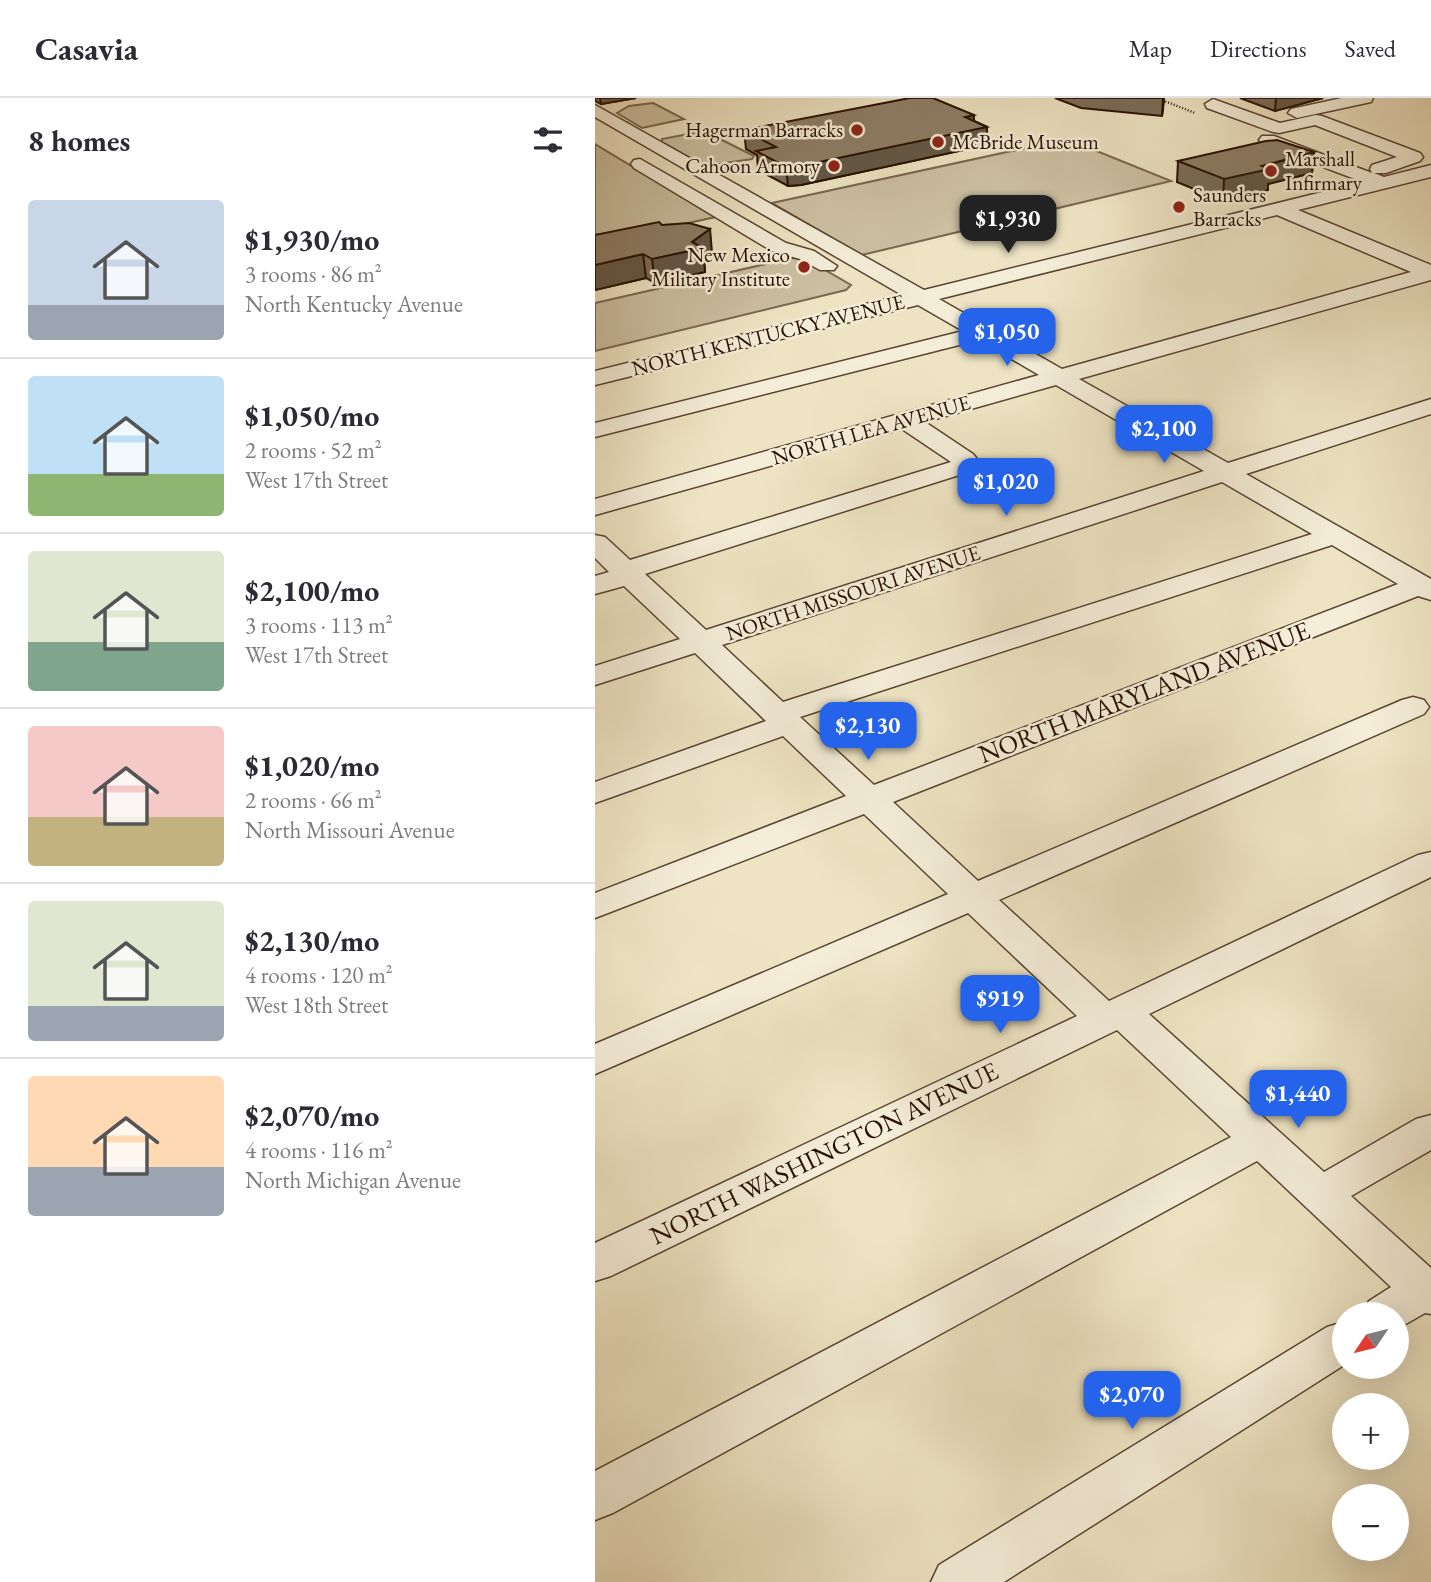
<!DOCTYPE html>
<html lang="en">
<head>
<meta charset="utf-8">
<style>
  :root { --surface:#fff; --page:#f7f7f7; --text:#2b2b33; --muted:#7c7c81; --line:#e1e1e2; --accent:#2563eb }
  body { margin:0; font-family:"EB Garamond",serif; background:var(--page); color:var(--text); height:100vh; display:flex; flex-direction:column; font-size:26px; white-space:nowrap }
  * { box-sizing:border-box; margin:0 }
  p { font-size:23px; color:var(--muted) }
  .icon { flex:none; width:38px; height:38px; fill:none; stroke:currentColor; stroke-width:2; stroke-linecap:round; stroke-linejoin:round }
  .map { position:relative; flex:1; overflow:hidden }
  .sheet { display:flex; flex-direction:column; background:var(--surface); width:595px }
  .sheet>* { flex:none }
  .needle { width:46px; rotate:235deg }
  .buttons { position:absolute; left:737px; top:1204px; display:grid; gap:14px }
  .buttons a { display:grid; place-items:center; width:77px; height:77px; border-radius:50%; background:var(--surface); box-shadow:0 7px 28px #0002; font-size:35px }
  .price { position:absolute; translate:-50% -60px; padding:0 16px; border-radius:14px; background:var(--accent); color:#fff; font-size:23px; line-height:46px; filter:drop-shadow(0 2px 4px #0008) }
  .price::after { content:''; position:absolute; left:50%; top:42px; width:21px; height:16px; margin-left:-10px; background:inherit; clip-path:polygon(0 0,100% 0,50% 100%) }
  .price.selected { background:#222; color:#fff }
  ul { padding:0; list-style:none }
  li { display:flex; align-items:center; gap:21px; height:175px; padding:0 28px }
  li+li { border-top:2px solid var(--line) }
  li span { display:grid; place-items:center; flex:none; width:196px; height:140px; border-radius:7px; color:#555 }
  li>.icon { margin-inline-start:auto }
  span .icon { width:84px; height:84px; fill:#fffc; stroke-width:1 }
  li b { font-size:30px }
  h2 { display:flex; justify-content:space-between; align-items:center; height:84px; padding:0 28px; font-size:30px }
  header { display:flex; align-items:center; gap:42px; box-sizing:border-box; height:98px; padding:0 35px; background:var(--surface); border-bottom:2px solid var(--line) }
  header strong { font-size:33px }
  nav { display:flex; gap:38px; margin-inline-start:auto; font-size:24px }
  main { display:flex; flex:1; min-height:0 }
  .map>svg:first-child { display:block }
  .green { fill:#ccc0a2; stroke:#7a6852; stroke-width:2 }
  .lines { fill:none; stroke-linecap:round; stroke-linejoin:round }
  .minor-casing { stroke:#594532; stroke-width:3 }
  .path { stroke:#271002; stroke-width:2.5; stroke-dasharray:1 2; stroke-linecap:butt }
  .minor { fill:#f4edd8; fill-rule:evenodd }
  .wall { fill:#7a6c58; stroke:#271002; stroke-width:2 }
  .shaded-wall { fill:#635847; stroke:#271002; stroke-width:2 }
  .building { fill:#8e7e66; stroke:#271002; stroke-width:2 }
  .poi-dot { fill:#8f2418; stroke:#f4edd8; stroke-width:2.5 }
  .labels { text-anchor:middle; stroke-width:5; stroke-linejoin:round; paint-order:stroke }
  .far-poi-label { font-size:21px; fill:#271002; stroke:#f4edd8; text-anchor:end }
  .far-street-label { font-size:21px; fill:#271002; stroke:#f4edd8 }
  .street-label { font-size:26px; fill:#271002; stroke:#f4edd8 }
</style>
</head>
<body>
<header>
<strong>Casavia</strong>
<nav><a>Map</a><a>Directions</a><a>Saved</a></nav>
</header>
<main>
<section class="sheet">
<h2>8 homes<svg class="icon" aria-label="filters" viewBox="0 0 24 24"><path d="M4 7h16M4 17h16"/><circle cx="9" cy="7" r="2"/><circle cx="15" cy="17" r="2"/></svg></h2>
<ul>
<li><span style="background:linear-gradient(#c9d6e8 75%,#9aa5b1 0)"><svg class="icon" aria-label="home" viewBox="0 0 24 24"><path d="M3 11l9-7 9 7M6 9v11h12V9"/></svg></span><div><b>$1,930/mo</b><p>3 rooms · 86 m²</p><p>North Kentucky Avenue</p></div></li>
<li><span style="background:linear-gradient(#bfe0f5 70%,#8fb573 0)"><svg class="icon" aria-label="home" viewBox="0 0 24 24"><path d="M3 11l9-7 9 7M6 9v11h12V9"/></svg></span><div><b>$1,050/mo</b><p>2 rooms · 52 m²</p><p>West 17th Street</p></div></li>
<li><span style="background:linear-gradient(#dfe7d0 65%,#7fa58c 0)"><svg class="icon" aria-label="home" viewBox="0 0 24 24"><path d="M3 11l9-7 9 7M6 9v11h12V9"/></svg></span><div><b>$2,100/mo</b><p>3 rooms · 113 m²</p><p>West 17th Street</p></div></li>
<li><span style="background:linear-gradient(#f6c9c9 65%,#c2b280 0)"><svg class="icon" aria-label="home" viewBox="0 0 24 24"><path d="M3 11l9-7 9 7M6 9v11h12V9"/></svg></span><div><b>$1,020/mo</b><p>2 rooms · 66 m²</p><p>North Missouri Avenue</p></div></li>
<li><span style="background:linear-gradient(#dfe7d0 75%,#9aa5b1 0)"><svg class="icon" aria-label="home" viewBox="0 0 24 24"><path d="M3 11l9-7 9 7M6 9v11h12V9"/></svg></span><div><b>$2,130/mo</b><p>4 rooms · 120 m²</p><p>West 18th Street</p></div></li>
<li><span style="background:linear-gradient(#ffd9b3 65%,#9aa5b1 0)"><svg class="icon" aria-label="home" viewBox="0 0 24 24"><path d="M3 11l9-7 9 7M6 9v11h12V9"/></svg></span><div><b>$2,070/mo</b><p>4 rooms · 116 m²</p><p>North Michigan Avenue</p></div></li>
</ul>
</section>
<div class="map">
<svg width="836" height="1484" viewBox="0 0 836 1484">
  <rect width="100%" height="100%" fill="#eee4c3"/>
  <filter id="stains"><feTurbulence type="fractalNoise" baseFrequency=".00286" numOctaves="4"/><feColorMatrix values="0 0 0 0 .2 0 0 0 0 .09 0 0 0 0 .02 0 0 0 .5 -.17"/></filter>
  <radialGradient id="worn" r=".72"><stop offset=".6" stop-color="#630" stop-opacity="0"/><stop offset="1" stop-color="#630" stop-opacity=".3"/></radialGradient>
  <path class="green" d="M 58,5 L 89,21 L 47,30 L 22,15 L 34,8 Z
    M 109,33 L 159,58 L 157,61 L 110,68 L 67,44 L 67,41 Z
    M 472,41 L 576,83 L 267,157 L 177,105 Z
    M 0,46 L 121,119 L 0,145 Z
    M 197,160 L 211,161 L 256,187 L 251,192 L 0,253 L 0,205 Z"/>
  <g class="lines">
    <defs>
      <path id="minor" d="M 747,0 L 778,0 L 776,4 L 702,20 L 693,15 L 696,11 Z
        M 618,1 L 685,25 L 721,17 L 727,18 L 825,55 L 828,59 L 825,63 L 791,75 L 779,75 L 789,79 L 836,67 L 836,79 L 703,112 L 836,167 L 836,182 L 484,281 L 633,365 L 836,301 L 836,316 L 651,376 L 836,481 L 836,502 L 823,498 L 298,704 L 383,783 L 807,602 L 818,599 L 829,602 L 834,609 L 829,616 L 404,802 L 514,903 L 823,757 L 836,754 L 836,779 L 554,916 L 729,1074 L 821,1021 L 836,1017 L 836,1052 L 756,1098 L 836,1170 L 836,1216 L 830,1215 L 802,1231 L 802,1216 L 768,1216 L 774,1203 L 796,1189 L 662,1063 L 18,1415 L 0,1422 L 0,1373 L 636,1039 L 522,932 L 16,1178 L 0,1183 L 0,1145 L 482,918 L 373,815 L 0,976 L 0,946 L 353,796 L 269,716 L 0,820 L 0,795 L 251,698 L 188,638 L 0,705 L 0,684 L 171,623 L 100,555 L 0,587 L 0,568 L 85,541 L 29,488 L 0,496 L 0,478 L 14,474 L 0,460 L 0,437 L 10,439 L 35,462 L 356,364 L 307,331 L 0,417 L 0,401 L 444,277 L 384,242 L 0,339 L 0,325 L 368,233 L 323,207 L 0,287 L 0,273 L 307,197 L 0,19 L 0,7 L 329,192 L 768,84 L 667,46 L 664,42 L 667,38 L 679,38 L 777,75 L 775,71 L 777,67 L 802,59 L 720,27 L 684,35 L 678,34 L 612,10 L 610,6 ZM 682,117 L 816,174 L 467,271 L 344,201 ZM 461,287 L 609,373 L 111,532 L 50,476 L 377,373 L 382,361 L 378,356 L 330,324 ZM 627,384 L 717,436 L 188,604 L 127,547 ZM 737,447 L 803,486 L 279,687 L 205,619 Z
        M 45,61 L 191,145 L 219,153 L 242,168 L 239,172 L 225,172 L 205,161 L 177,153 L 39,70 L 36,66 L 39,62 Z
        M 749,1224 L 749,1267 L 409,1484 L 336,1484 L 344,1467 L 732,1229 Z"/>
    </defs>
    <use href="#minor" class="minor-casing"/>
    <path class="path" d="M 562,0 L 600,15"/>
    <use href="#minor" class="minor"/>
  </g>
  <path class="wall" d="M 0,0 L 41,0 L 6,6 L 0,3 Z
    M 460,0 L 569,0 L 568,12 L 567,18 L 486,10 Z
    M 645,0 L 728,0 L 680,13 Z
    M 379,17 L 379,23 L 392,29 L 392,47 L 206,87 L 193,88 L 163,72 L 162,57 L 151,51 L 149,32 Z
    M 719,54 L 717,75 L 673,86 L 673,92 L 628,103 L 582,84 L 583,63 Z
    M 67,127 L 117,154 L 109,161 L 110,174 L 60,185 L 51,180 L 0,192 L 0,137 Z"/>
  <path class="shaded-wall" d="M 5,0 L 41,0 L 6,6 Z
    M 568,0 L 569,0 L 567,18 Z
    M 681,0 L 728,0 L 680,13 Z
    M 379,17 L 379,31 L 392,29 L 392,47 L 206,87 L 193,88 L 191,69 Z
    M 719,54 L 717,75 L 673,86 L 673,92 L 628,103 L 629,81 L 667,68 Z
    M 115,131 L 117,154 L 109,161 L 110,174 L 60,185 L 57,161 L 97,144 Z
    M 48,156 L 51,180 L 0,192 L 0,167 Z"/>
  <path class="building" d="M 315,0 L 338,0 L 379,17 L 370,19 L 392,29 L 205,68 L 191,69 L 161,53 L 181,49 L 149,32 Z
    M 682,42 L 719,54 L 667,68 L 675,71 L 629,81 L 583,63 L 671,43 Z
    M 64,124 L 67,127 L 94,125 L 115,131 L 97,144 L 108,150 L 57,161 L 48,156 L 0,167 L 0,137 Z"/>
  <g class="poi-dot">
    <circle cx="262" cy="32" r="7"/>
    <circle cx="343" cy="44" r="7"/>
    <circle cx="239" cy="68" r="7"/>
    <circle cx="676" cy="73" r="7"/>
    <circle cx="584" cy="109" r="7"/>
    <circle cx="209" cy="169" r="7"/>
  </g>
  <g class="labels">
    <g class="far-poi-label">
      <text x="248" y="39">Hagerman Barracks</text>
      <text x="357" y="51" text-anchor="start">McBride Museum</text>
      <text x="690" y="68" text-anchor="start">Marshall<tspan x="690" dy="24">Infirmary</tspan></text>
      <text x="225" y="75">Cahoon Armory</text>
      <text x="598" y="104" text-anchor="start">Saunders<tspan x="598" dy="24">Barracks</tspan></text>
      <text x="195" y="164">New Mexico<tspan x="195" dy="24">Military Institute</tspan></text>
    </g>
    <g class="far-street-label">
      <text transform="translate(173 237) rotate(-14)" y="7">NORTH KENTUCKY AVENUE</text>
      <text transform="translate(276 332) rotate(-16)" y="7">NORTH LEA AVENUE</text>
      <text transform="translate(258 495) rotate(-18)" y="7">NORTH MISSOURI AVENUE</text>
    </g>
    <g class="street-label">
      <text transform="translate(549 594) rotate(-21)" y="9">NORTH MARYLAND AVENUE</text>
      <text transform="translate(229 1055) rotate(-26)" y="9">NORTH WASHINGTON AVENUE</text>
    </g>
  </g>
  <rect width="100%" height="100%" filter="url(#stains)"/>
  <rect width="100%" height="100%" fill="url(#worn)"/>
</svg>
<div class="buttons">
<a><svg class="needle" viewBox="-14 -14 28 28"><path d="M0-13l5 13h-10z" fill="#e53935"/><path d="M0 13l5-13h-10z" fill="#7c7c81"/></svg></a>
<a>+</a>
<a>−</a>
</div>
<b class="price selected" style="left:413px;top:157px">$1,930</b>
<b class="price" style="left:412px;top:270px">$1,050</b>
<b class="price" style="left:569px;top:367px">$2,100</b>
<b class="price" style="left:411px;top:420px">$1,020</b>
<b class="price" style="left:273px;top:664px">$2,130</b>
<b class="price" style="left:405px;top:937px">$919</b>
<b class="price" style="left:703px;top:1032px">$1,440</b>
<b class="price" style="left:537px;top:1333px">$2,070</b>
</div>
</main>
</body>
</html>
